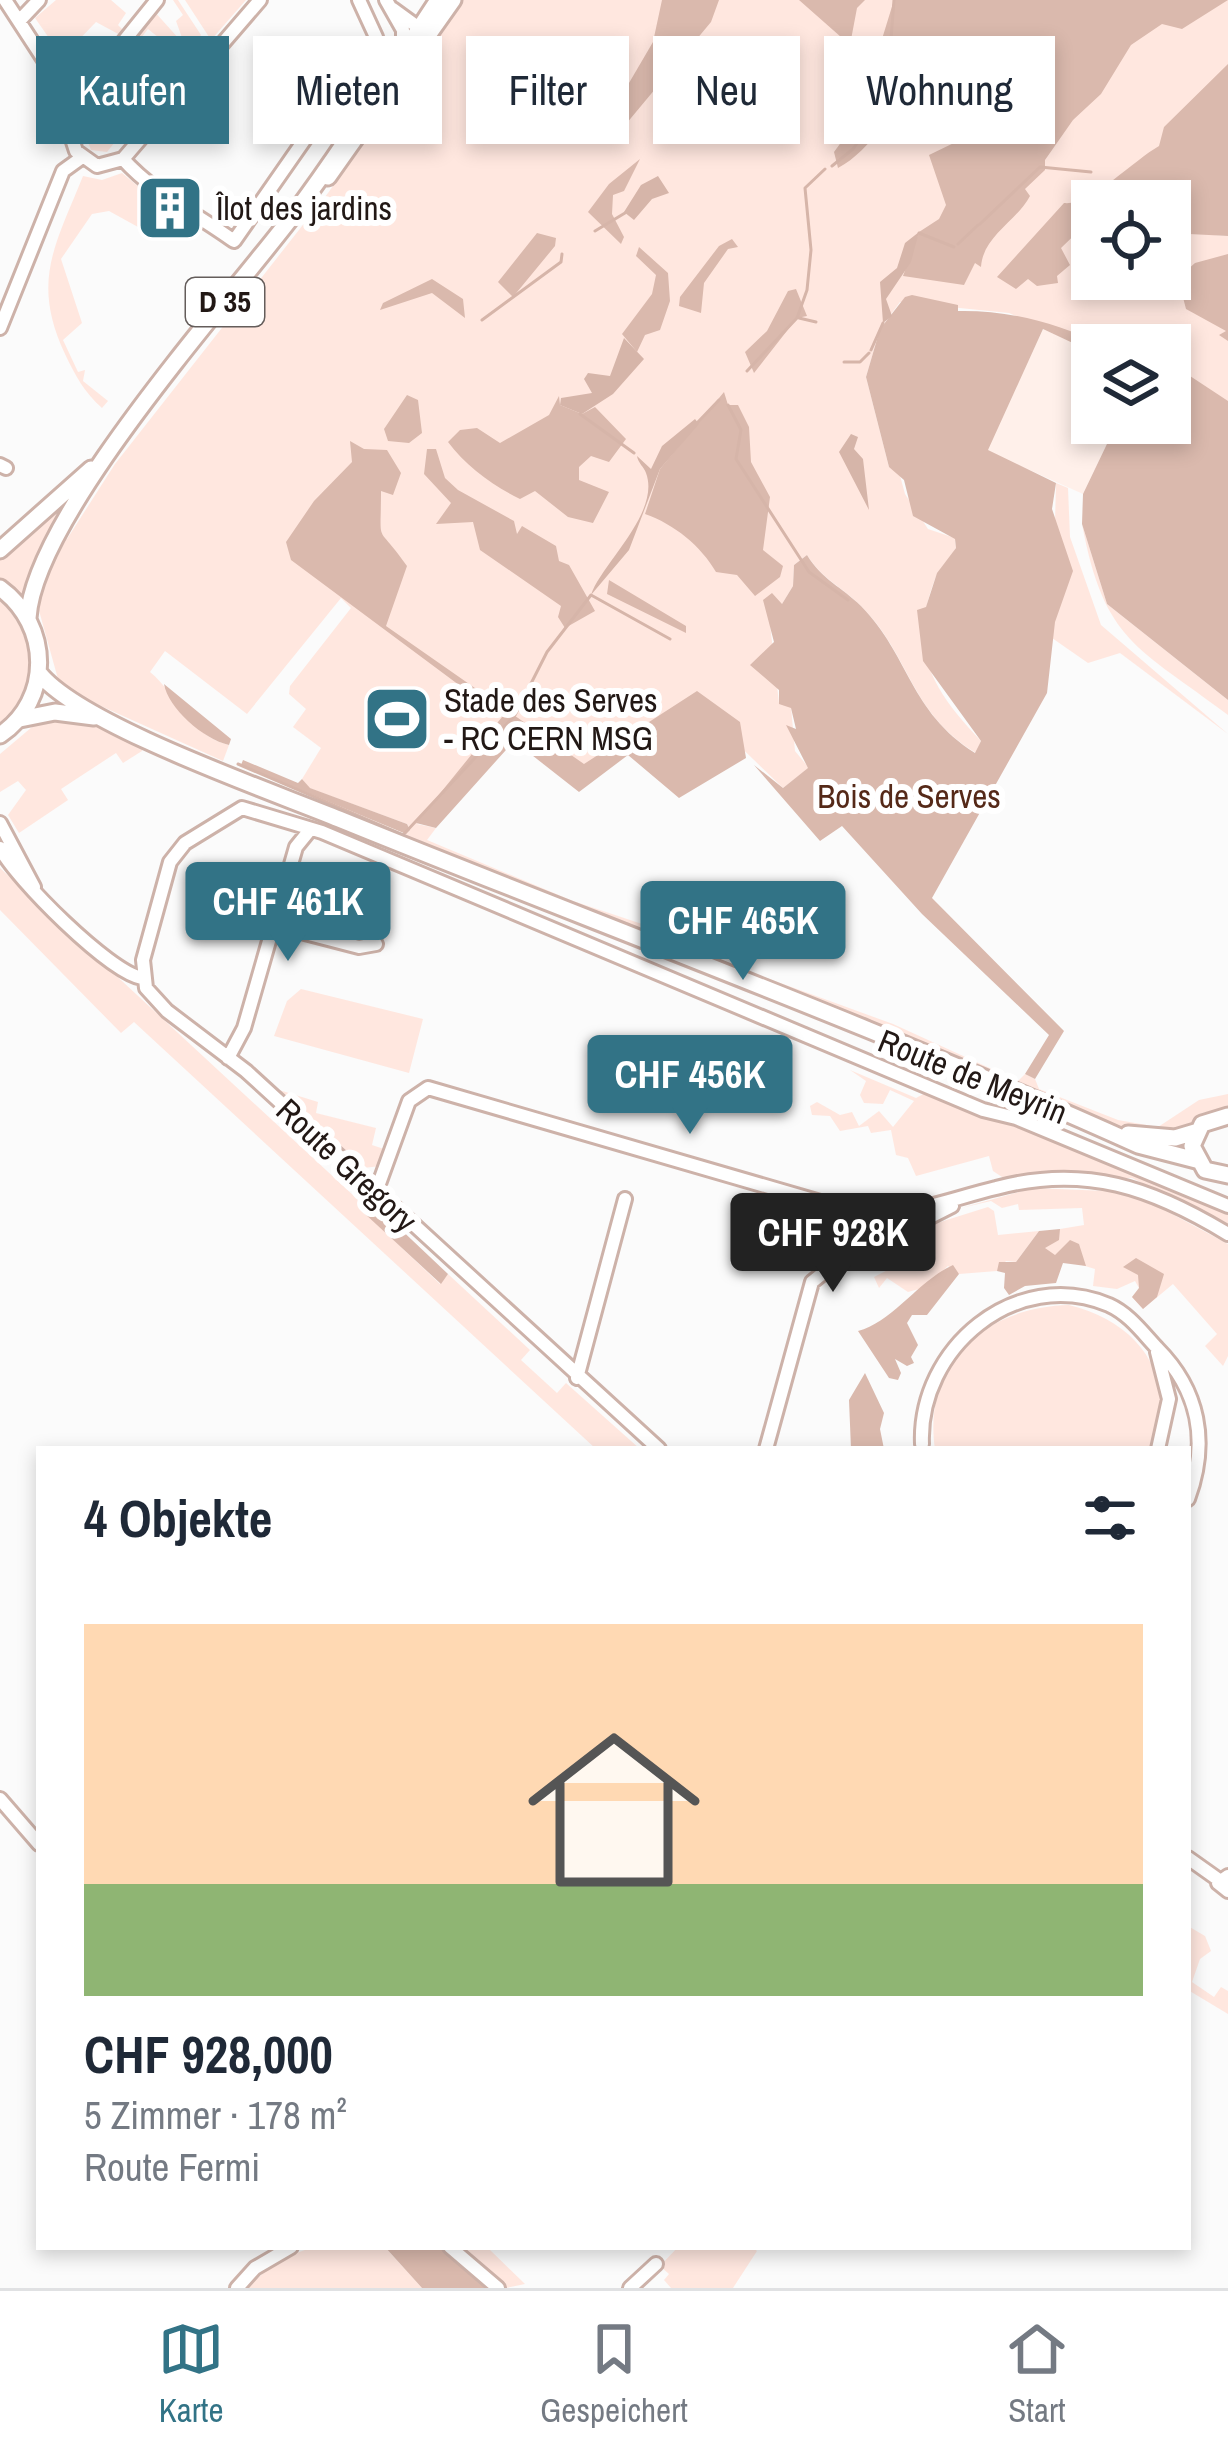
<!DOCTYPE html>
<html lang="de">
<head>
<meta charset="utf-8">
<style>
  :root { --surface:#fff; --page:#f6f6f7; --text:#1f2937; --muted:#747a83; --line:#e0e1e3; --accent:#327386 }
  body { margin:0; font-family:"Archivo Narrow",sans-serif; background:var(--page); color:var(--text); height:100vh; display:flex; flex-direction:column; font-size:45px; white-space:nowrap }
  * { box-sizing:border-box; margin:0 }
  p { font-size:39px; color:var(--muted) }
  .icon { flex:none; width:66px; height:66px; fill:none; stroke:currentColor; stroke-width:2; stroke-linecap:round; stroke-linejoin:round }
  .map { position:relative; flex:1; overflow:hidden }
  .details { position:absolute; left:36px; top:1446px; width:1155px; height:804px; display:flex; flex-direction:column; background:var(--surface); border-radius:0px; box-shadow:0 6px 18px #0003 }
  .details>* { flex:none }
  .banner { position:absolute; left:36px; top:36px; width:1158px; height:108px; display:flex; gap:24px }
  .tools { position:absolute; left:1071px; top:180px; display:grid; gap:24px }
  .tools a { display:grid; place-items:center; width:120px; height:120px; border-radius:0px; background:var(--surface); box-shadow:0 6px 18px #0003; font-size:60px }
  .price { position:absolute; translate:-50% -102px; padding:0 27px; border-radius:12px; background:var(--accent); color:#fff; font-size:39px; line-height:78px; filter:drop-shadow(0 3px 6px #0008) }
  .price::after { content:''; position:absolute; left:50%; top:72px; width:36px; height:27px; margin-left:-18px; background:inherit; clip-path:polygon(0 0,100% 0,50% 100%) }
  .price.on { background:#222; color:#fff }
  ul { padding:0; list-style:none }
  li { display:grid; align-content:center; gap:24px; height:636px; padding:0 48px }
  li span { display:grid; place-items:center; height:372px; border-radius:0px; color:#555 }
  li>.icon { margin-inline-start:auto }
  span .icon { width:216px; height:216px; fill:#fffc; stroke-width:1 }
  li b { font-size:51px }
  h2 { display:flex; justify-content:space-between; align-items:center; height:144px; padding:0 48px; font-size:51px }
  .pill { padding:0 42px; border-radius:0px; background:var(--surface); box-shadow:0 6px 18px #0003; font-size:42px; line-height:108px }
  .pill.on { background:var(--accent); color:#fff }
  .menu { display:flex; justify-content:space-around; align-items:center; height:168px; border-top:3px solid var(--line); background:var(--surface); font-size:33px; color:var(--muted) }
  .menu a { display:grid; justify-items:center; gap:6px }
  .menu .on { color:var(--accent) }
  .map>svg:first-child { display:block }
  .built { fill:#fff0ea }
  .green { fill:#ffe7df; fill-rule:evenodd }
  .forest { fill:#dab9ad }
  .water { fill:#d6b5a9 }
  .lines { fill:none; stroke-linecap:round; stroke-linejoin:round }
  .stream { stroke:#d6b5a9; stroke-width:3 }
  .minor-casing { stroke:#cdb2a9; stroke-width:18 }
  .major-casing { stroke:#cdb2a9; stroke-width:21 }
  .minor { stroke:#fff; stroke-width:12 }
  .major { stroke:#fff; stroke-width:15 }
  .labels { text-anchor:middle; stroke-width:12; stroke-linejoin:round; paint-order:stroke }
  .shield { fill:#fff; stroke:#645d5b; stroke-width:3 }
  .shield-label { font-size:30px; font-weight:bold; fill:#221815 }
  .poi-label { font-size:33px; fill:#221815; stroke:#fff; text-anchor:start }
  .park-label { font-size:33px; fill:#552918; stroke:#fff }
  .street-label { font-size:33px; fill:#221815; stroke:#fff }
</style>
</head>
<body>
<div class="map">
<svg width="1228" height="2288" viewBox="0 0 1228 2288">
  <rect width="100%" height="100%" fill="#fbfbfb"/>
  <path class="built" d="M 1043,329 L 1092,351 L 1092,423 L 1117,423 L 1083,494 L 987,451 Z"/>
  <path class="green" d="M 56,0 L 111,0 L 126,13 L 118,25 L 125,32 L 122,36 L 96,22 L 68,51 L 66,70 L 81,86 L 72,96 L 56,48 L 35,18 Z
    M 173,0 L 178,0 L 201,35 L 107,152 L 91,150 L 76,110 L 83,111 L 91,102 L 120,129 L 133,114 L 116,100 L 120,85 L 112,77 L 131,51 L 127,46 L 154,11 L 180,40 L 174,50 L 148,29 L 137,43 L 167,69 L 185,46 L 176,21 L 183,15 Z
    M 185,0 L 246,0 L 211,40 Z
    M 462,0 L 1228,0 L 1228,80 L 1214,235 L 1228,236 L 1228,423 L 1170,392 L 1170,345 L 1092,345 L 1092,351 L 1009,313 L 900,302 L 880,329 L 866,377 L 889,467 L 899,472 L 905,494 L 928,529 L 955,538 L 956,548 C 950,559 939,568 935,579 C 908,650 931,688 981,741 L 976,753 C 909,712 911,656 861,606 C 842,587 822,579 807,555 L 794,565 L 793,586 L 770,624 L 779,703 L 791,707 L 795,751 L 809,768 L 783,788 L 694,702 L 582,774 L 510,722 L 417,824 L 436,828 L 427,840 L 573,901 L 687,939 L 697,949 L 750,972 L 893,1024 L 1018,1081 L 1025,1074 L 1035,1079 L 1039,1089 L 1118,1120 L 1158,1127 L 1199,1100 L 1228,1094 L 1228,1108 L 1202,1113 L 1182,1132 L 1118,1127 L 403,837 L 410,830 L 407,824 L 309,788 L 302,779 L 321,748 L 293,727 L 306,709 L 289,694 L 290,686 L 351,608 L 341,598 L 247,714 L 165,651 L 150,672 C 177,694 188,735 229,745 L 223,761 L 81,697 L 58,679 L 38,607 L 44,576 L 62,538 L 67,539 L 115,464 L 328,193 ZM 1092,201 L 1170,201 L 1170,279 L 1092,279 Z
    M 122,173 L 152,198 L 151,219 L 138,227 L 109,211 L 92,214 L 61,259 L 82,323 L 63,340 L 78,372 L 85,370 L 83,381 L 108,401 L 102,408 C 84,392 75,375 65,354 C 31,281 55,246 83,176 L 102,180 Z
    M 86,480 L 24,597 L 0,578 L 0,559 Z
    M 1056,483 L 1068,488 L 1070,537 L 1101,625 L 1228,734 L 1120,653 L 1088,663 L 1052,638 Z
    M 1082,524 L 1107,604 L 1228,700 L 1228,715 C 1138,647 1104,642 1082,524 Z
    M 0,601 C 38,636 39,689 0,723 Z
    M 45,716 L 90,723 L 144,743 L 142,751 L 123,763 L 116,753 L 61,789 L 68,800 L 19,833 L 8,815 L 26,790 L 18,781 L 0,792 L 0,754 Z
    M 0,868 L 368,1209 L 365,1213 L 440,1284 L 448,1274 L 530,1350 L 521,1360 L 557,1393 L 566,1383 L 640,1449 L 596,1449 L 134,1022 L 121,1033 L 0,910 Z
    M 301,989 L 423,1019 L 409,1073 L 274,1036 L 287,1001 Z
    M 850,1070 L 916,1098 L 929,1091 C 1028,1130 1129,1169 1228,1212 L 1228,1227 L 1132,1178 L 1005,1179 L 993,1171 L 989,1156 L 916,1176 L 908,1158 L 896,1155 L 891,1130 L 871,1133 L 868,1126 L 840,1131 L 830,1116 L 812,1115 L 810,1106 L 817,1102 L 840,1115 L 852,1112 L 859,1126 L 879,1111 L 893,1127 L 914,1101 L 890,1090 L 883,1104 L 864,1103 L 860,1095 L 866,1081 Z
    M 276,1089 L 318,1102 L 316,1113 L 376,1128 L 372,1145 L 387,1150 L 381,1166 L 363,1168 Z
    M 1033,1188 L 1131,1192 L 1228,1244 L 1228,1356 L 1223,1366 L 1205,1346 L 1217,1334 L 1173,1284 L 1143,1309 L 1132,1297 L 1139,1288 L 1135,1281 L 1117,1289 L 1093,1286 L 1095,1269 L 1042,1253 L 1044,1242 L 1060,1229 L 1084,1225 L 1082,1208 L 1019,1210 L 1018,1204 L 1002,1208 L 991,1201 L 961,1208 Z
    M 988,1207 L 994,1211 L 998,1235 L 1039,1231 L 1016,1262 L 1006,1261 L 997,1271 L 959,1274 L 948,1266 L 926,1287 L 908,1292 L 887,1278 L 879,1288 L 874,1277 L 927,1250 L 918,1229 Z
    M 1069,1305 C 1139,1322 1181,1378 1150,1449 L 935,1449 C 922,1362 986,1307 1069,1305 Z
    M 1188,1926 L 1205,1936 L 1211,1951 L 1200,1959 L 1192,1982 L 1214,1997 L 1221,1987 L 1228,1991 L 1228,2014 L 1188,1990 Z
    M 313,2247 L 385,2247 L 422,2288 L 246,2288 L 280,2259 Z
    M 459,2247 L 487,2247 L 525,2284 L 506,2288 Z
    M 678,2247 L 752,2247 L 757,2251 L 733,2288 L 671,2288 L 664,2280 L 669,2274 L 660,2266 Z"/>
  <path class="forest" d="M 662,0 L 719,0 L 711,22 L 626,124 L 612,112 L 653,42 Z
    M 799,0 L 865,0 L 857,8 L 850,45 Z
    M 894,0 L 1228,0 L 1182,29 L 1162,24 L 1131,45 L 1101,94 L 1073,120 L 1045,160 L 1045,170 L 1025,189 L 1030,196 C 1016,222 983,236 981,267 L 975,263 L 964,285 L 903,276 L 919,232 L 939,219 L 946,205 L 929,155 L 962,139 L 956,128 L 963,114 L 959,94 L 927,86 L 928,95 C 888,107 873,150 838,168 L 834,152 L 864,111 L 863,72 L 882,39 Z
    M 1228,64 L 1228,236 L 1170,233 L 1170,201 L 1092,201 L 1092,218 L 1061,248 L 1070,265 L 1057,276 L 1058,283 L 1037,286 L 1028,279 L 1016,289 L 997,277 L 1064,203 C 1090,206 1134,160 1159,146 L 1164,127 Z
    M 640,159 L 624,191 L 613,195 L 612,214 L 624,237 L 621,244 L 588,212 L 609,184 Z
    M 537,233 L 556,238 L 555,246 L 513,297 L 498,282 Z
    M 732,239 L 738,247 L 728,249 L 704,283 L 701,313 L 679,306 L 680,297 L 719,246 Z
    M 639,247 L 668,273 L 670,301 L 660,330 L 645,335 L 637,352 L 622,334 L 652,294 L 656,275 L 636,256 Z
    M 1228,254 L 1228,341 L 1219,335 L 1226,331 L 1186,309 L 1178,278 L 1195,263 Z
    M 432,279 L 463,299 L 465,318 L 432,293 L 380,310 L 383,303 Z
    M 796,289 L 807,316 L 797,318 L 754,373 L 745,352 L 767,331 L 788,291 Z
    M 912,295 L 958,305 L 958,311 C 1007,310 1057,322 1101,345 L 1092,345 L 1092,352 L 1043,329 L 988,450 L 1056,483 L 1052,509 L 1073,571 L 1055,622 L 1047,693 L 932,898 L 1064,1031 L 1035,1079 L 1025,1074 L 1049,1035 L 922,914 L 842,826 L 820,841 L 754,765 L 783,788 L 808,768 L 786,725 L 796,729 L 791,708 L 779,704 L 779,690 L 750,665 L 774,642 L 763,600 L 772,593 L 782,604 L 793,586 L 794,565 L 807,555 C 822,580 842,587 861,606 C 910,656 909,711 975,753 L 981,741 L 923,661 L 917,610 L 926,607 L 937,573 L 956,548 L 955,539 L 913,516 L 904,480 L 889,467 L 866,377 L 880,329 L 905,297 Z
    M 1170,373 L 1187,374 L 1228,401 L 1228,700 L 1107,604 L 1082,524 L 1083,494 L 1117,423 L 1170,423 Z
    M 724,392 L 728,405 L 738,405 L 749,427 L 751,462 L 770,497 L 763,550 L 783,566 L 780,577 L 755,596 L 737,575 L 716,572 C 701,546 674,524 645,514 L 660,469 Z
    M 407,395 L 418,400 L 422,433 L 409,443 L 388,441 L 384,429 Z
    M 559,396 L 560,405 L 582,414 L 595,407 L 626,439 L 609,462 L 591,456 L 579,467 L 579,480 L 609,492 L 593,523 L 568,517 L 535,491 L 520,499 C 493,486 466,466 448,442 L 460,430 L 477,428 L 500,443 L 549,415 Z
    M 350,441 L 364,449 L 387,450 L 401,473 L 393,495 L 381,491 C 381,550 375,520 407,566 L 386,626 L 584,764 L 697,691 L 740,722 L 746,758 L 679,798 L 628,755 L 579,792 L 514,741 L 436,828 L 416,823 L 502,717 L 291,560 L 286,542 L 314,501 L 352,462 Z
    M 427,449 L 436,449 L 445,478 L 458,490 L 514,521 L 517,534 L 522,526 L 556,546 L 559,561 L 569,565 L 595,611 L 565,628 L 558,617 L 561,606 L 480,550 L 473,522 L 436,524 L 451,503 L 424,474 Z
    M 609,580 L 686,626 L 686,633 L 607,594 Z
    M 164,684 L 231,739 L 229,745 C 203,739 168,708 164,684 Z
    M 243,760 L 298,783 L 302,779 L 310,788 L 407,824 L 410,830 L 406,834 L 241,765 Z
    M 375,1205 L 448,1274 L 441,1284 L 364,1213 Z
    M 1060,1229 L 1059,1240 L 1045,1248 L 1055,1255 L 1070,1240 L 1079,1244 L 1086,1266 L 1063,1263 L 1056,1283 L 1025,1286 L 1009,1295 L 1004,1288 L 1005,1273 L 997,1271 L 999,1262 L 1016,1262 L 1039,1231 Z
    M 1136,1258 L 1164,1274 L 1157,1297 L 1143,1309 L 1132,1297 L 1139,1288 L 1138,1275 L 1123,1267 Z
    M 953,1265 L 959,1274 L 927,1315 L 912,1315 L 907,1323 L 918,1345 L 911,1357 L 914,1363 L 907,1366 L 895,1359 L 901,1373 L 898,1380 L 889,1378 L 858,1331 C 893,1322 919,1280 953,1265 Z
    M 865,1373 L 884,1413 L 880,1429 L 884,1449 L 851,1449 L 849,1400 Z
    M 385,2247 L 439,2247 L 488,2288 L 422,2288 Z"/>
  <path class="water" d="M 658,176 L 669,193 L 652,199 L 634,220 L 624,212 L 641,185 Z
    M 919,232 L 911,262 L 886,299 L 892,316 L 883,323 L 880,282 L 897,268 L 905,243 Z
    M 624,338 L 644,359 L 613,394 L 582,414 L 560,405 L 561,398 L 592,393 L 584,379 L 588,373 L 610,376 Z
    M 695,419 L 699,424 L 660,469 L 629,550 L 591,595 C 601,564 661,513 646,473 C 644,467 638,463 637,456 L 651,469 L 662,446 Z
    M 851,434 L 858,437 L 854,449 L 863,459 L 869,510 L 839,452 Z"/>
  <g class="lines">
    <path class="stream" d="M 832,166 L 853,149 L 877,115 L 877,59 L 891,39 L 894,0
      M 980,224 L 1040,167 L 1091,172
      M 595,231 L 625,213
      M 919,233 L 954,247
      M 958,244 L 978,225
      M 799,318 L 816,322
      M 482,320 L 561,262 L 562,254
      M 871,350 L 883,323
      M 844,362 L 860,362 L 869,353
      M 747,371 L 797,318 L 807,290 L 811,250 L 805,188 L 825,169
      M 728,405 L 741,430 L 736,459 L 809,572 L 848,600
      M 580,414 L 634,453
      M 698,422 L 719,400
      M 238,764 L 403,835 L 515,715 L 547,652 L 591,595 L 670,639"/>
    <defs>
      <path id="minor" d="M 5,0 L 48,66 L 76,151 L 97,166 L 123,159 L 260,0
        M 386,0 L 403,30 L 403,47
        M 393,9 L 415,25 L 420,35
        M 21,19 L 39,0
        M 64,107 L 78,98 L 157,0
        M 123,159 C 153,193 197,214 234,241 L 376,37 L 359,0
        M 0,328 L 63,171 L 81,158
        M 0,465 L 6,468
        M 0,823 L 34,887
        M 0,848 C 16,879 109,972 142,978
        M 274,925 L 359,947 L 376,944
        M 228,1058 L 244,1028 L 296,847 L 309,831
        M 376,1192 L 409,1101 L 428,1088 L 858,1213 C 906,1218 950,1199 996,1188 C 1085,1164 1152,1188 1228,1234
        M 1157,1352 L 1169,1399 L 1158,1449
        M 577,1378 L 625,1199
        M 922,1444 C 918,1349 1015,1266 1109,1305 C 1129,1314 1142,1332 1157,1348 C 1199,1390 1209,1442 1188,1499
        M 659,1449 L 246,1071 L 167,1011 L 146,988 L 143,960 L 170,862 L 185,843 L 242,808 L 322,832 L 983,1110 L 1016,1118 L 1228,1206
        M 766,1449 L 812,1282 L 828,1269 L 952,1206
        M 0,1799 L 39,1844
        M 1188,1858 L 1219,1880
        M 1228,1876 L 1218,1883 L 1228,1891
        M 450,2247 L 498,2288
        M 237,2288 L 255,2268 L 291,2247
        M 630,2288 L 656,2264"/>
      <path id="major" d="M 328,177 L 453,0
        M 0,550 L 91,469
        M 0,588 C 51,625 52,700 0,735
        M 28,618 C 34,516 227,302 294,214 C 345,146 391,71 438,0
        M 39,673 C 80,725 271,791 339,819 C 605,927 877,1027 1138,1145 L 1196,1160
        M 20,719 L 55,712 L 94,717
        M 1228,1116 L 1202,1124 L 1192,1146 L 1205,1170 L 1228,1175
        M 1128,1134 L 1175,1138 L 1195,1132"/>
    </defs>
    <use href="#minor" class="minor-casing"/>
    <use href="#major" class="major-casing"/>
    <use href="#minor" class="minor"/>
    <use href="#major" class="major"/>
  </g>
  <defs>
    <symbol id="building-square" viewBox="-11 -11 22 22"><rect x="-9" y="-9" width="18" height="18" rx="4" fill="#327386" stroke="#fff"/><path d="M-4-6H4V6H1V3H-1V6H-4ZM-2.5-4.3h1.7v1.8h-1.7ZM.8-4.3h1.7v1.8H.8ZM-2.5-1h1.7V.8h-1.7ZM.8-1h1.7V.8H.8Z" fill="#fff"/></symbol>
    <symbol id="stadium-square" viewBox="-11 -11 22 22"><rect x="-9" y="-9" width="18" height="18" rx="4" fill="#327386" stroke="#fff"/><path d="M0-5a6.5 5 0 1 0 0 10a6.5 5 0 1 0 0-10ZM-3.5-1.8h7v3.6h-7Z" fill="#fff"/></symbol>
  </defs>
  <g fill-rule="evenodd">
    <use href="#building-square" x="132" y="170" width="76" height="76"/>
    <use href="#stadium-square" x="359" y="681" width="76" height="76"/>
  </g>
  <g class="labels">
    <rect class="shield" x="186" y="278" width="78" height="48" rx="9"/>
    <g class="shield-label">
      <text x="225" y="312">D 35</text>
    </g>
    <g class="poi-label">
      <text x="216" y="220">Îlot des jardins</text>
      <text x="444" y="712">Stade des Serves<tspan x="444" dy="38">- RC CERN MSG</tspan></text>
    </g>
    <g class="park-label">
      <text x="909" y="808">Bois de Serves</text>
    </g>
    <g class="street-label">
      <text transform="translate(973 1076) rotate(22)" y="12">Route de Meyrin</text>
      <text transform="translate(347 1165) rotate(43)" y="12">Route Gregory</text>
    </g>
  </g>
</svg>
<div class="tools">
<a><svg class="icon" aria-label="locate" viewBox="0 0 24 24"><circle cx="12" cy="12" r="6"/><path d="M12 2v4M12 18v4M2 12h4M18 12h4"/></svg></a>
<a><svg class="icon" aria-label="layers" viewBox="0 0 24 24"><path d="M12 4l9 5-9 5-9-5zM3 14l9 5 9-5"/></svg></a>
</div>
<b class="price" style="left:288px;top:964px">CHF 461K</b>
<b class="price" style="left:743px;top:983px">CHF 465K</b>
<b class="price" style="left:690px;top:1137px">CHF 456K</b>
<b class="price on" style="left:833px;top:1295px">CHF 928K</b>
<div class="banner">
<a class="pill on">Kaufen</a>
<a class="pill">Mieten</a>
<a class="pill">Filter</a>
<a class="pill">Neu</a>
<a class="pill">Wohnung</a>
</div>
<section class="details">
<h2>4 Objekte<svg class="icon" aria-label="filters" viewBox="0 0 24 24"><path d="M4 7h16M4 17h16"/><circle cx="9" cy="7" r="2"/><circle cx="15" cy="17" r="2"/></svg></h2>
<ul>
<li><span style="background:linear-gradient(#ffd9b3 70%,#8fb573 0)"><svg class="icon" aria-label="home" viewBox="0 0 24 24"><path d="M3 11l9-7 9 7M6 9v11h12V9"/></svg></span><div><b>CHF 928,000</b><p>5 Zimmer · 178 m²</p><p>Route Fermi</p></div></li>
</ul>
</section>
</div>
<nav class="menu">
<a class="on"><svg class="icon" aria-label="map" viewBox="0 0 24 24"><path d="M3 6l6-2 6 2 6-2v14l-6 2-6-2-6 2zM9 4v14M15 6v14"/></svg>Karte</a>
<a><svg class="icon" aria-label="saved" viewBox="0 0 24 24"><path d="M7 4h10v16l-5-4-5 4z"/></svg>Gespeichert</a>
<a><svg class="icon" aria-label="home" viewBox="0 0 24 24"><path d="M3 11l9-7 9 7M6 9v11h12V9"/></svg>Start</a>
</nav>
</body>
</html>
